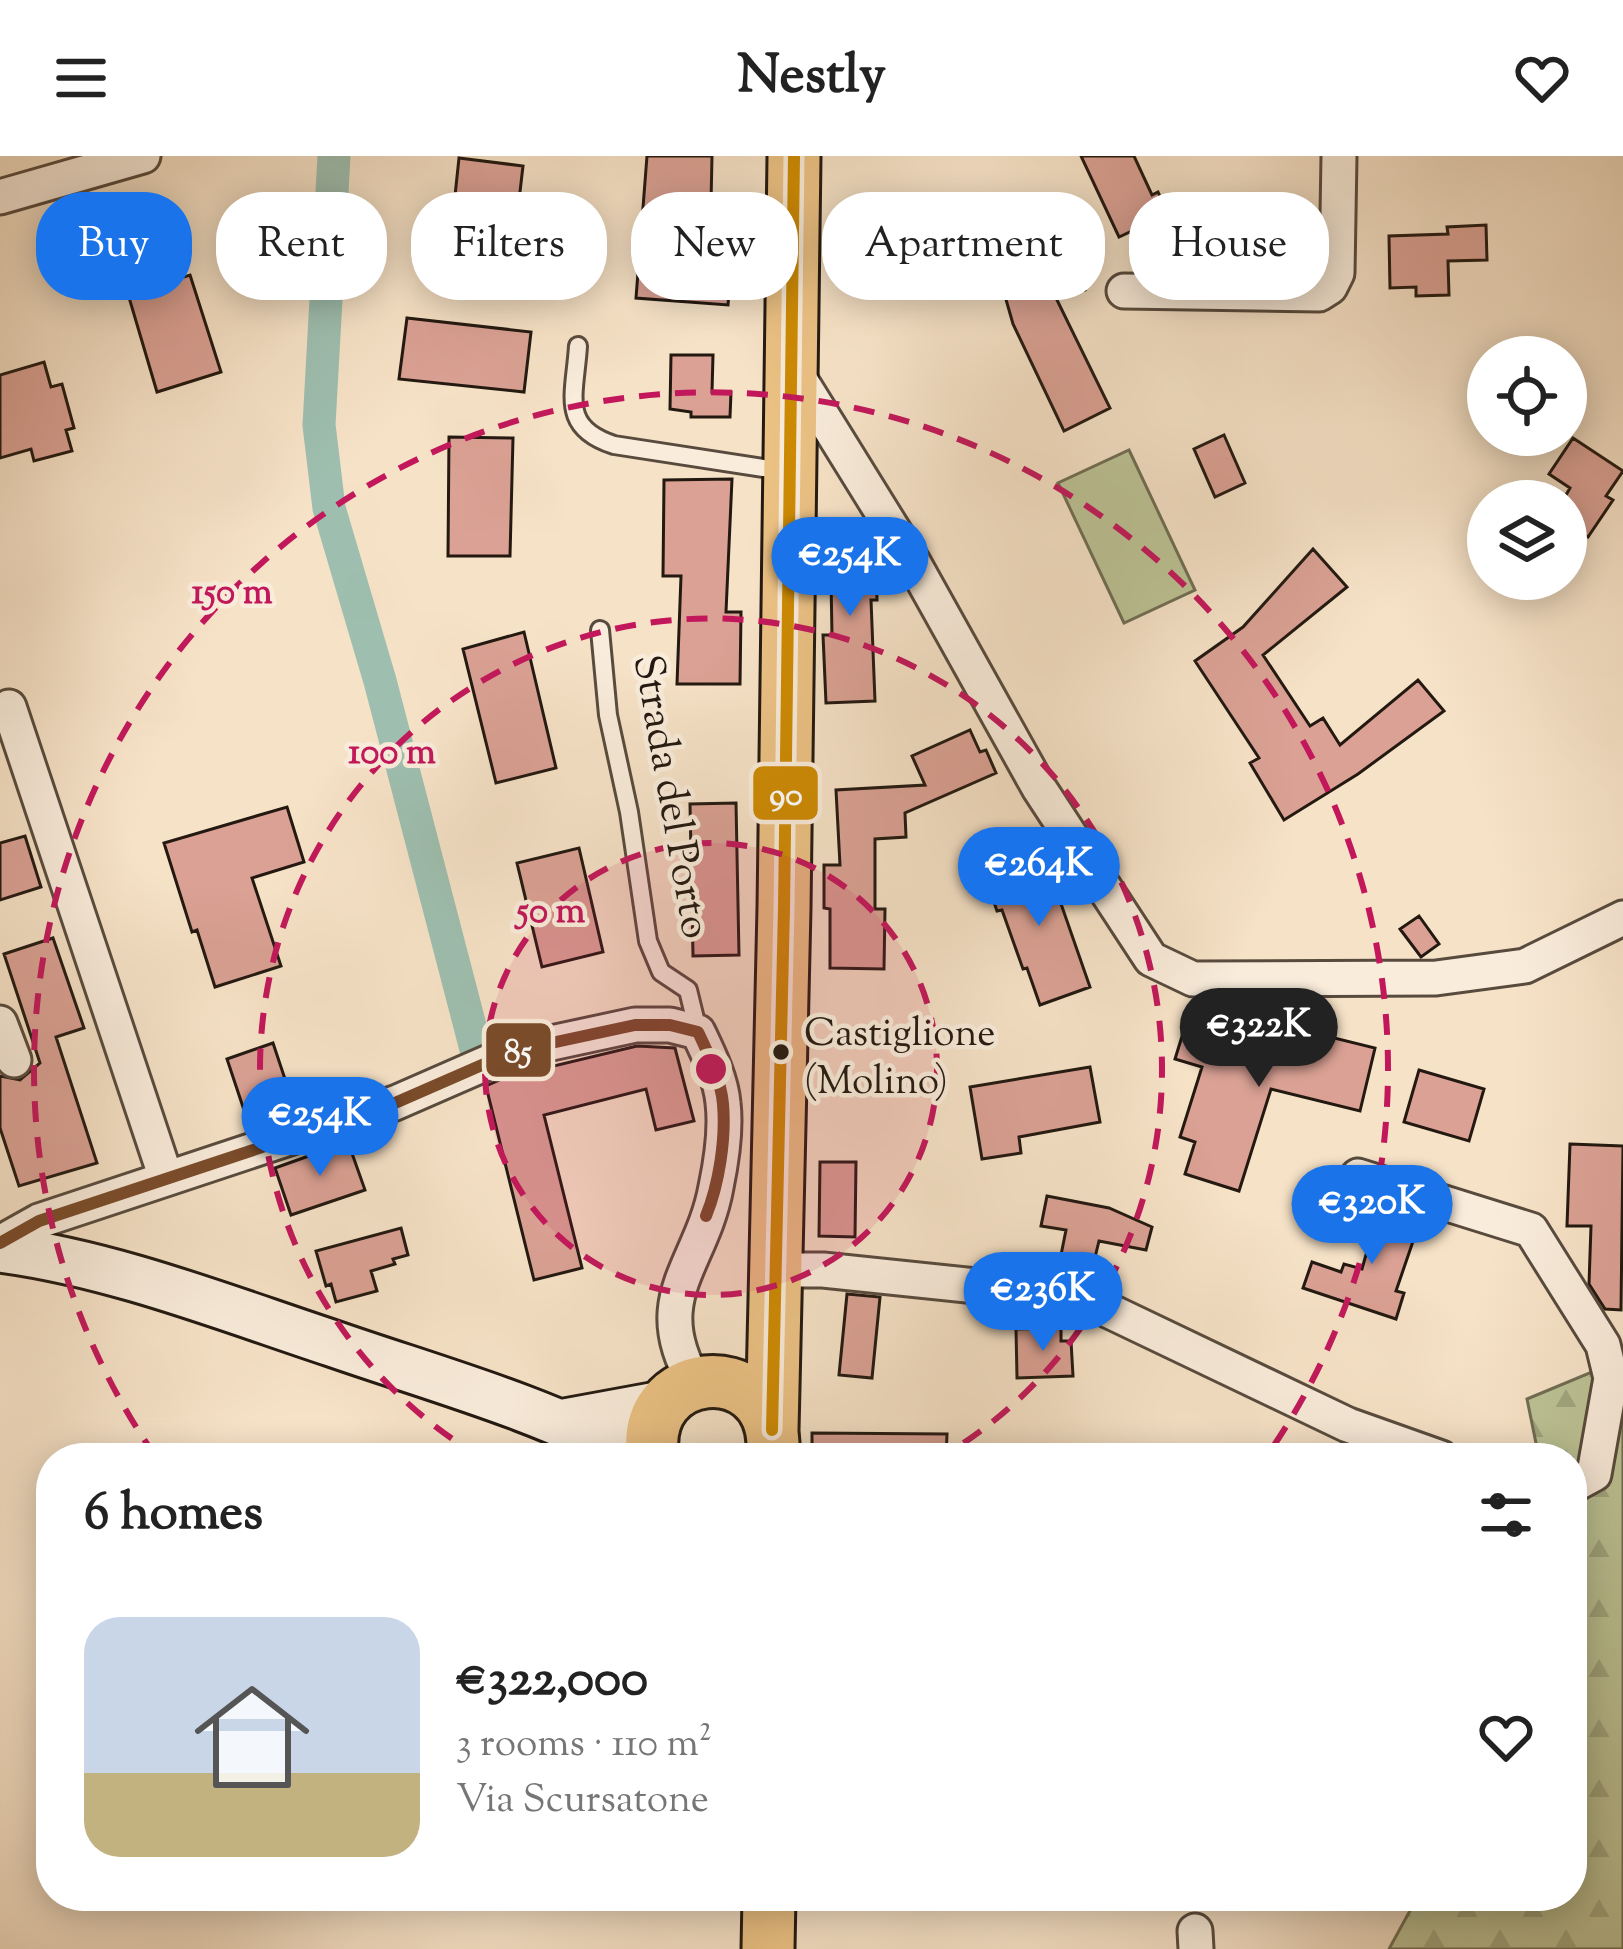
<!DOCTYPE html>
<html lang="en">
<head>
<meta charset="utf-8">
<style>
  :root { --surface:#fff; --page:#f2f2f2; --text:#222; --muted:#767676; --line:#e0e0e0; --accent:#1a73e8 }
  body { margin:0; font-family:"Sorts Mill Goudy",serif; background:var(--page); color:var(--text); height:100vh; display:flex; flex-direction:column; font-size:45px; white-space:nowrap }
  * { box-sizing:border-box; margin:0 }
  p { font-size:39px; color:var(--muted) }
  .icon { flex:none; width:66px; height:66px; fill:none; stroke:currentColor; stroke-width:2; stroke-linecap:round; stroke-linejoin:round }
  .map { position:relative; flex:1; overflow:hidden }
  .side { position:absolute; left:36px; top:1287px; width:1551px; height:468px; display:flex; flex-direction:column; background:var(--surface); border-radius:48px; box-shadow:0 6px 30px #0003 }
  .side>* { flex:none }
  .top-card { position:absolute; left:36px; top:36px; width:1551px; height:108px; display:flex; gap:24px }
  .buttons { position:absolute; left:1467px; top:180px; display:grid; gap:24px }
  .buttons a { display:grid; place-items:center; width:120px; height:120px; border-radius:50%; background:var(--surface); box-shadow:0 6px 30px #0003; font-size:60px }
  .price { position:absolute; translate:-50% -102px; padding:0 27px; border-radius:42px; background:var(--accent); color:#fff; font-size:39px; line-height:78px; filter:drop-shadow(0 3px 6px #0008) }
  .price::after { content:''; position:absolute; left:50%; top:72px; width:36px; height:27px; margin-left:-18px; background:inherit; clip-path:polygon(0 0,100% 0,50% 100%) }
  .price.current { background:#222; color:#fff }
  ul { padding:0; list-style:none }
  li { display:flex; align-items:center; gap:36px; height:300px; padding:0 48px }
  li+li { border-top:3px solid var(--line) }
  li span { display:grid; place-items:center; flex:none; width:336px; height:240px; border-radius:36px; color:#555 }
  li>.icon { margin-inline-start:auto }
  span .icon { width:144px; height:144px; fill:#fffc; stroke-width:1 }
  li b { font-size:51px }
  h2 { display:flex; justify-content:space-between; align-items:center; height:144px; padding:0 48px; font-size:51px }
  .tag { padding:0 42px; border-radius:48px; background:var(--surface); box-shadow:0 6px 30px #0003; font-size:42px; line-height:108px }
  .tag.current { background:var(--accent); color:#fff }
  header { display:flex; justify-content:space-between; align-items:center; height:156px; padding:0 48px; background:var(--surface); font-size:54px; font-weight:700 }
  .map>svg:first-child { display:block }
  .forest { fill:url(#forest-firs); stroke:#706e54; stroke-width:3 }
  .pitch { fill:#bcc396; stroke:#706e54; stroke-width:3 }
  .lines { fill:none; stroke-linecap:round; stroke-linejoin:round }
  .canal { stroke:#9ebfb0; stroke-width:33 }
  .building { fill:#daa194; stroke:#231911; stroke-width:3 }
  .service-casing { stroke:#584b3e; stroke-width:22 }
  .minor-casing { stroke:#584b3e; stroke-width:39 }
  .secondary-casing { stroke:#231911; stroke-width:51 }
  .primary-casing { stroke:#231911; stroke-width:57 }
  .service { stroke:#f9ecdb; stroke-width:16 }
  .minor { stroke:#f9ecdb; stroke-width:33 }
  .secondary { stroke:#f9ecdb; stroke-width:45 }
  .primary { stroke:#ebc184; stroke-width:51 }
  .bus-1-casing { stroke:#f9ecdb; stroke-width:21 }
  .bus-2-casing { stroke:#f9ecdb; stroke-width:21 }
  .bus-1 { stroke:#7a4b2a; stroke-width:12 }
  .bus-2 { stroke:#cd8a03; stroke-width:12 }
  .ring { fill:none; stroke:#c2185b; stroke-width:6; stroke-dasharray:21 15 }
  .bus-dot { fill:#231911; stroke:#f9ecdb; stroke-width:4.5 }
  .labels { text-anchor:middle; stroke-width:9; stroke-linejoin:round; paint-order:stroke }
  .bus-label { font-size:39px; fill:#231911; stroke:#f9ecdb; text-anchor:start }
  .street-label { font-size:42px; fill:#231911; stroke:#f9ecdb }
  .centre { fill:#c2185b; stroke:#f9ecdb; stroke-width:6 }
  .ring-label { font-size:36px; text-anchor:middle; font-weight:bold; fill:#c2185b; stroke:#f9ecdb; stroke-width:9; stroke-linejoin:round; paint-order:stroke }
  .line-badge { stroke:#f9ecdb; stroke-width:4.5 }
  .badge-label { font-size:33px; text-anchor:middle; font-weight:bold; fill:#fff }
</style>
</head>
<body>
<header><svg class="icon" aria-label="menu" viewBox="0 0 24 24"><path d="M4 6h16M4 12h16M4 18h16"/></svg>Nestly<svg class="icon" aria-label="heart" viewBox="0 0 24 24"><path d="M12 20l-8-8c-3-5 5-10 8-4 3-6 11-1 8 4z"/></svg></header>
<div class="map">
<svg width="1623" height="1793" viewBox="0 0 1623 1793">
  <defs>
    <pattern id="forest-firs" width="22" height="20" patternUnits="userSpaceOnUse" patternTransform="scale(3)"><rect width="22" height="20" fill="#bcc396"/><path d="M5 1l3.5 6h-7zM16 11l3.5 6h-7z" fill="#a1a780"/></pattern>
  </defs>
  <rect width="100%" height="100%" fill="#f6e2c7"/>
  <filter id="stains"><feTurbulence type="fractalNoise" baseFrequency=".00167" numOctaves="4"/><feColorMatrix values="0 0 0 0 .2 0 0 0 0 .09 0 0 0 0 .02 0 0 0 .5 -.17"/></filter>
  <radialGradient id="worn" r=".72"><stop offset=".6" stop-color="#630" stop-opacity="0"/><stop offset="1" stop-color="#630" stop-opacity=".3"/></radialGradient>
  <path class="forest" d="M 1623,1203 L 1623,1793 L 1389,1793 L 1418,1740 L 1572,1740 L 1572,1302 L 1539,1302 L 1527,1243 Z"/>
  <path class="pitch" d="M 1129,294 L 1195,434 L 1124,467 L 1058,327 Z"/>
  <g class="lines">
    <path class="canal" d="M 334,0 L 319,269 L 329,352 L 380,525 L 476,893"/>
  </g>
  <path class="building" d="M 647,0 L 712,0 L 711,47 L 736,49 L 728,149 L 636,142 Z
    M 1081,0 L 1134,0 L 1152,39 L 1158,36 L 1168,58 L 1119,81 Z
    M 459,2 L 523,10 L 511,113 L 448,106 Z
    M 1015,69 L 1027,112 L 1075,98 L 1085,134 L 1056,142 L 1110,252 L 1064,275 L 1013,168 L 987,77 Z
    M 1486,69 L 1487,104 L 1448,105 L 1449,139 L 1416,140 L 1416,131 L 1390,132 L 1389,80 L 1448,78 L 1447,71 Z
    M 190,119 L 221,216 L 157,236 L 128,138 Z
    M 407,162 L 531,176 L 524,236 L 399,223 Z
    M 671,199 L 713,199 L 712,236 L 731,236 L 730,261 L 691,261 L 691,256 L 670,253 Z
    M 44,206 L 51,231 L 62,228 L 74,272 L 66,274 L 72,295 L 34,305 L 31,293 L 0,302 L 0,219 Z
    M 1224,279 L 1245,327 L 1215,341 L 1194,293 Z
    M 449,281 L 513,282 L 510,400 L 448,400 Z
    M 1573,282 L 1623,315 L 1606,340 L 1613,344 L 1588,381 L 1566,367 L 1566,339 L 1570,332 L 1549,318 Z
    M 732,323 L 726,456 L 741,456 L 740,528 L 677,528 L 681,420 L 663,420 L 664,324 Z
    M 830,366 L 855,366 L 855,383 L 864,383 L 864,397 L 876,397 L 877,444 L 871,444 L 875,545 L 826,547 L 823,479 L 832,479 Z
    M 1313,393 L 1347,431 L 1263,499 L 1310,570 L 1323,562 L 1340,589 L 1418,524 L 1444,555 L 1358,618 L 1284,664 L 1250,607 L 1259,602 L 1195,505 L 1243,471 Z
    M 524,476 L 556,612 L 496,627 L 463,493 Z
    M 970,574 L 980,596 L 986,594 L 996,617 L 905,657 L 906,681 L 875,683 L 875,753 L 885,753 L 884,813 L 830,812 L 830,753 L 824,752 L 824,709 L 840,709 L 836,634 L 925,629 L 912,600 Z
    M 736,647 L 739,799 L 693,800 L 690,648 Z
    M 287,651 L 304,706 L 252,722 L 281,810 L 215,831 L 197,774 L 192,776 L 164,687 Z
    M 25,680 L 41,731 L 0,744 L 0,687 Z
    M 579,692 L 603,796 L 542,811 L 517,707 Z
    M 1044,699 L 1090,831 L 1040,849 L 1027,812 L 1023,813 L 1002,754 L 997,755 L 985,720 Z
    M 1419,760 L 1439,788 L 1421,801 L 1400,773 Z
    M 53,782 L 84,872 L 56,881 L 97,1007 L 19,1030 L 0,972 L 0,920 L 20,924 L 40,907 L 4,798 Z
    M 1203,865 L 1284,891 L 1286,883 L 1295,885 L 1298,873 L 1375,892 L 1360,955 L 1271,933 L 1239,1035 L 1185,1018 L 1195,986 L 1180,981 L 1202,911 L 1175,903 L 1184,874 L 1199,879 Z
    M 273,887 L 290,938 L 244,954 L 227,903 Z
    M 637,890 L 675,892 L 694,965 L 656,974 L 646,933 L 544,959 L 582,1112 L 534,1124 L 486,930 L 504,922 Z
    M 1090,911 L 1100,966 L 1019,981 L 1021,997 L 982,1003 L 970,931 Z
    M 1419,914 L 1484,933 L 1469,985 L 1404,966 Z
    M 348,986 L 365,1034 L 291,1059 L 275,1012 Z
    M 1570,988 L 1623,990 L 1621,1154 L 1605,1153 L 1589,1128 L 1591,1070 L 1567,1070 Z
    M 820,1006 L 856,1006 L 855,1081 L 819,1080 Z
    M 1047,1040 L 1109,1052 L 1152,1071 L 1146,1094 L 1099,1085 L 1089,1126 L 1057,1119 L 1066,1074 L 1041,1070 Z
    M 1380,1049 L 1421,1062 L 1396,1135 L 1404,1137 L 1396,1163 L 1303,1132 L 1312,1106 L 1341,1116 L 1344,1108 L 1362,1113 Z
    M 401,1072 L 408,1099 L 393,1103 L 395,1108 L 371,1115 L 377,1135 L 336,1146 L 331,1128 L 326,1130 L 316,1095 Z
    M 847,1138 L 880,1141 L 872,1222 L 839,1219 Z
    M 1061,1172 L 1061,1185 L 1071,1185 L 1073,1220 L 1017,1222 L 1016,1173 Z
    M 812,1277 L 947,1278 L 946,1302 L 812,1302 Z"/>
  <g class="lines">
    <defs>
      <path id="service" d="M 578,190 C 575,239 559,271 614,289 L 783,315
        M 600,474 L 608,559 L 629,656 L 648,785 L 661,816 L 688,834 L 698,875"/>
      <path id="minor" d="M 0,41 L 143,0
        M 1124,135 L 1319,138 L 1330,131 L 1337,117 L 1339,0
        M 794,214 L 913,406 L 1039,632 L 1151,803 L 1193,823 L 1436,822 L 1525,810 L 1623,762
        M 9,551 L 166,1022
        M 0,867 L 14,904
        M 1358,1020 L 1531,1074 L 1603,1189 L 1611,1222 L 1594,1318 L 1572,1330
        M 0,1087 L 39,1065 L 395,947 L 514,895 L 635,869 L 670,869 L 698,876 C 708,897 721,923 723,947 C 726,972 721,1007 716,1031 C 702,1109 645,1142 695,1227
        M 776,1114 L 823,1114 L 1034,1136 L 1099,1150 L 1348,1269 L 1441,1302
        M 1195,1775 L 1196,1793"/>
      <path id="secondary" d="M 0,1093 C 114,1108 225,1152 334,1188 C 435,1223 539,1251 633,1302
        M 565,1266 L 663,1248"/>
      <path id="primary" d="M 772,1274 L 784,752 L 794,0
        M 653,1302 C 638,1209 769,1197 773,1287
        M 768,1793 L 769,1740"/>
    </defs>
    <use href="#service" class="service-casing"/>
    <use href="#minor" class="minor-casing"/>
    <use href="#secondary" class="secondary-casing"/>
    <use href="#primary" class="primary-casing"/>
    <use href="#service" class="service"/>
    <use href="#minor" class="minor"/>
    <use href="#secondary" class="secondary"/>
    <use href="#primary" class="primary"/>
    <defs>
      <path id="bus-1" d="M 0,1087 L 39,1065 L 395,947 L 514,895 L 635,869 L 670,869 L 698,876 C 708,897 721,924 723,948 C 726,983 719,1028 706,1060"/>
      <path id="bus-2" d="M 772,1274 L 784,752 L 794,0"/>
    </defs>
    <use href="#bus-1" class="bus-1-casing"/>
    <use href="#bus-2" class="bus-2-casing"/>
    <use href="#bus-1" class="bus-1"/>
    <use href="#bus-2" class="bus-2"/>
  </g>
  <circle cx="711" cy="913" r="226" fill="#c2185b" fill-opacity=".12"/>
  <g class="ring">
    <circle cx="711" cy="913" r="226"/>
    <path d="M482 1302A451 451 0 1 1 940 1302"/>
    <path d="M156 1301A677 677 0 1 1 1266 1301"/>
  </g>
  <circle class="bus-dot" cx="781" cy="896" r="10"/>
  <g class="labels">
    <g class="bus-label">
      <text x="804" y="889">Castiglione<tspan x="804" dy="48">(Molino)</tspan></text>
    </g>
    <g class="street-label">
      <text transform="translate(674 640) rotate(80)" y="15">Strada del Porto</text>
    </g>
  </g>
  <circle cx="711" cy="913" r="18" class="centre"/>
  <g class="ring-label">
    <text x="232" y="447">150 m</text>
    <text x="392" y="607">100 m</text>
    <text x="551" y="766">50 m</text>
  </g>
  <g class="line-badge">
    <rect x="751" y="608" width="69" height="58" rx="12" fill="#cd8a03"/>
    <rect x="484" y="865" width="69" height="58" rx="12" fill="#7a4b2a"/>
  </g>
  <g class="badge-label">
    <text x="786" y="649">90</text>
    <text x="518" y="906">85</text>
  </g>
  <rect width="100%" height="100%" filter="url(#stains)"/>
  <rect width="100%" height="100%" fill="url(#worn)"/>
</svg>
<div class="buttons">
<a><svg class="icon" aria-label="locate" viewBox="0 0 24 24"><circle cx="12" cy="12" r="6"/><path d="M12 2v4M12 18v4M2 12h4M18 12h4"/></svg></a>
<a><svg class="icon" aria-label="layers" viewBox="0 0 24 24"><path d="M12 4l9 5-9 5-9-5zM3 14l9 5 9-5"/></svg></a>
</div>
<b class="price" style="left:850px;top:463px">€254K</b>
<b class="price" style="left:1039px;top:773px">€264K</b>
<b class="price current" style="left:1259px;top:934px">€322K</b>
<b class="price" style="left:320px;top:1023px">€254K</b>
<b class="price" style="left:1372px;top:1111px">€320K</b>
<b class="price" style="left:1043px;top:1198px">€236K</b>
<div class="top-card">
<a class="tag current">Buy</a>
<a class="tag">Rent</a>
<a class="tag">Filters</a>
<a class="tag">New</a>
<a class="tag">Apartment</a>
<a class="tag">House</a>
</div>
<section class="side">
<h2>6 homes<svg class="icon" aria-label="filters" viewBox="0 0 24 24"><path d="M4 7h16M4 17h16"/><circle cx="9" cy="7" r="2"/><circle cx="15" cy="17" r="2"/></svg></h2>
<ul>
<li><span style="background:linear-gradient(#c9d6e8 65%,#c2b280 0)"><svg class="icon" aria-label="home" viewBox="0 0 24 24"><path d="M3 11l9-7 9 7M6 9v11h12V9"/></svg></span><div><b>€322,000</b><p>3 rooms · 110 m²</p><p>Via Scursatone</p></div><svg class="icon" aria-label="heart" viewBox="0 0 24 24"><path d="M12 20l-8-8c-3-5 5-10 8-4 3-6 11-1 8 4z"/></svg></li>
</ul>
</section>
</div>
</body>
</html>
